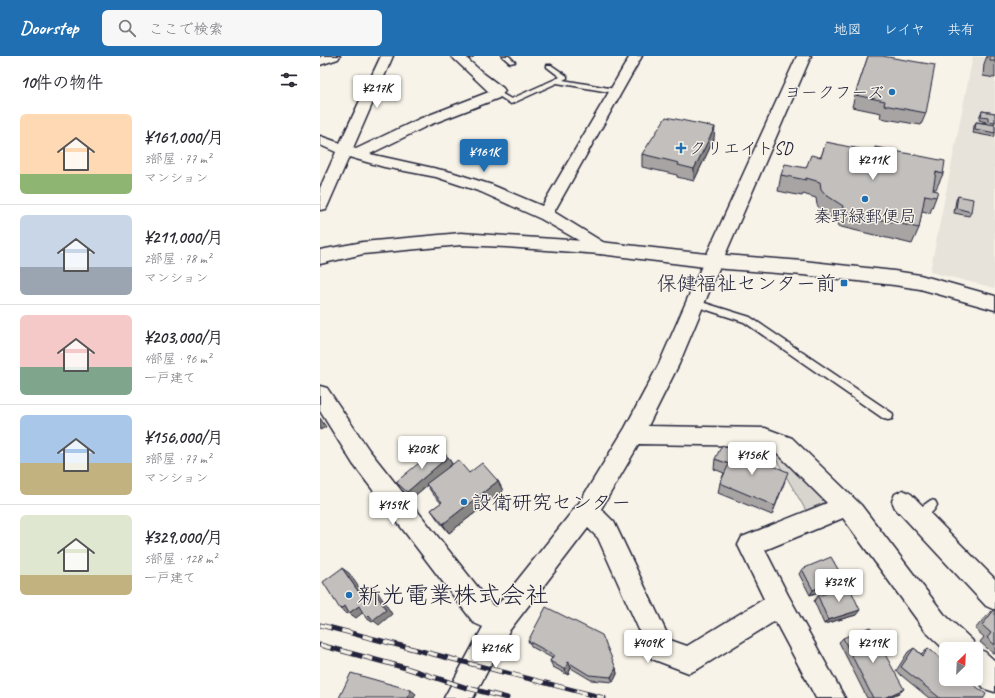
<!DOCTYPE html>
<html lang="ja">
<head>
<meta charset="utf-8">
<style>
  :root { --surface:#fff; --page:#f7f7f7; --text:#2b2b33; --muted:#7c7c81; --line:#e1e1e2; --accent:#1f6fb2 }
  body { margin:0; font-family:Caveat,"Klee One",sans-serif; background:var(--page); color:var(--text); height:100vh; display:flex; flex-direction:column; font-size:15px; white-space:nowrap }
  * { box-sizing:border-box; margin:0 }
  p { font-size:13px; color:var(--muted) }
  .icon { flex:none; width:22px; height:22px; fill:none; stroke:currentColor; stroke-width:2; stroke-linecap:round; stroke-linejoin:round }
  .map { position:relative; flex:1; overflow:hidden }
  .panel { display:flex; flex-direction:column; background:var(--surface); width:320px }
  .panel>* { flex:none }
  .needle { width:26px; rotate:24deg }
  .fabs { position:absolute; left:619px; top:586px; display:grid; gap:8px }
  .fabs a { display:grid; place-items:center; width:44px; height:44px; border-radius:6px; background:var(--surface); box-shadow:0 2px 10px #0003; font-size:20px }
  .price { position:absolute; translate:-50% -34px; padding:0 9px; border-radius:4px; background:#fff; color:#222; font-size:13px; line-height:26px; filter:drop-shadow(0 1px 2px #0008) }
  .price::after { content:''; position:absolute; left:50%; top:24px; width:12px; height:9px; margin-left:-6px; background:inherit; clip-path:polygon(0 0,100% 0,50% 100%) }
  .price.active { background:var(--accent); color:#fff }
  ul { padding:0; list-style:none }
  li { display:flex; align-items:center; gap:12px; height:100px; padding:0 20px }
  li+li { border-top:1px solid var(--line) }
  li span { display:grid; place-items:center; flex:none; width:112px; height:80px; border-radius:6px; color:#555 }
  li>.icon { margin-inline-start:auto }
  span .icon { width:48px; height:48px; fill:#fffc; stroke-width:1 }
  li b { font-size:17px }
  h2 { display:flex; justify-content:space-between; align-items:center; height:48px; padding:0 20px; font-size:17px }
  header { display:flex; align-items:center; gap:24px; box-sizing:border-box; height:56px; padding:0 20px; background:var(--accent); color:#fff }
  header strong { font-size:19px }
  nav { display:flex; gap:22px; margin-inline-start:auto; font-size:14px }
  .search { width:280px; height:36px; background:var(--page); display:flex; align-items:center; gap:10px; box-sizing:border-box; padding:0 14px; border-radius:6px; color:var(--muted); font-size:15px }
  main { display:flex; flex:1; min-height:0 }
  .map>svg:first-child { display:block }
  .built { fill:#e7e3db }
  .green { fill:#d8d5cf; stroke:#7d7c85 }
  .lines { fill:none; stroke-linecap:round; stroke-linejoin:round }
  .service-casing { stroke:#22223b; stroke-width:3 }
  .minor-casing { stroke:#22223b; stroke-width:3 }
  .tertiary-casing { stroke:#22223b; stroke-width:3 }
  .service { fill:#f7f3e8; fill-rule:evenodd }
  .minor { fill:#f7f3e8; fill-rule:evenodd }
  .tertiary { fill:#f7f3e8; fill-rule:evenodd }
  .rail-casing { stroke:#22223b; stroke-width:5 }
  .rail { stroke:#f7f3e8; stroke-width:3.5; stroke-dasharray:11; stroke-linecap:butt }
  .wall { fill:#a7a4a3; stroke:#22223b }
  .shaded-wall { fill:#888684; stroke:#22223b }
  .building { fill:#c2bfbd; stroke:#22223b }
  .poi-dot { fill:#1f6fb2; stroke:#f7f3e8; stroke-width:1.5 }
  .labels { text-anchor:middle; stroke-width:3; stroke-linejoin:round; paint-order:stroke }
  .far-poi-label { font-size:17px; fill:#22223b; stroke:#f7f3e8; text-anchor:end }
  .poi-label { font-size:20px; fill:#22223b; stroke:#f7f3e8; text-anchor:end }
  .near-poi-label { font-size:24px; fill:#22223b; stroke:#f7f3e8; text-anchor:start }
</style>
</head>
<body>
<header>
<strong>Doorstep</strong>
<div class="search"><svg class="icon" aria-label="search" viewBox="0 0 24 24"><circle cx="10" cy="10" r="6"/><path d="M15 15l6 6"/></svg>ここで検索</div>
<nav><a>地図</a><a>レイヤ</a><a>共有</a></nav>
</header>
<main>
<section class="panel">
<h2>10件の物件<svg class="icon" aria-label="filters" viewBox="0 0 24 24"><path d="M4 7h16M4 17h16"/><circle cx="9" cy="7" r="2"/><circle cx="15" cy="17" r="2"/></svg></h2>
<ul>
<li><span style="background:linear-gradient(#ffd9b3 75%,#8fb573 0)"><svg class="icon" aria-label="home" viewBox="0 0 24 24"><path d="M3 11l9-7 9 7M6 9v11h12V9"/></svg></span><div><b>¥161,000/月</b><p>3部屋 · 77 m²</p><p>マンション</p></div></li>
<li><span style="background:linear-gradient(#c9d6e8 65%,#9aa5b1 0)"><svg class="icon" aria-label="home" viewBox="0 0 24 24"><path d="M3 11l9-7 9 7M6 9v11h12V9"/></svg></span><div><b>¥211,000/月</b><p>2部屋 · 78 m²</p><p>マンション</p></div></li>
<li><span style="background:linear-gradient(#f6c9c9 65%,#7fa58c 0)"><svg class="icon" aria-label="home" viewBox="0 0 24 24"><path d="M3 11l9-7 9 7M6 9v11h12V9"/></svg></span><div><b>¥203,000/月</b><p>4部屋 · 96 m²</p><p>一戸建て</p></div></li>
<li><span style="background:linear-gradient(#a9c7e8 60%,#c2b280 0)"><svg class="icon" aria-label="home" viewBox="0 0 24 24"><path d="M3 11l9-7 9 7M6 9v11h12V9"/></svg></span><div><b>¥156,000/月</b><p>3部屋 · 77 m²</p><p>マンション</p></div></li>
<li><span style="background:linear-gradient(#dfe7d0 75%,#c2b280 0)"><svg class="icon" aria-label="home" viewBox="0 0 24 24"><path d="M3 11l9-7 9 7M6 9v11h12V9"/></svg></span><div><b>¥329,000/月</b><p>5部屋 · 128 m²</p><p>一戸建て</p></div></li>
</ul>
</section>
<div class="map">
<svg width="675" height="642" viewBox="0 0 675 642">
  <rect width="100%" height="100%" fill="#f7f3e8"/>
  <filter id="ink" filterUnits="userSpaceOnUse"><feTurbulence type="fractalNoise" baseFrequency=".025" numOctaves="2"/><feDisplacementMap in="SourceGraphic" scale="8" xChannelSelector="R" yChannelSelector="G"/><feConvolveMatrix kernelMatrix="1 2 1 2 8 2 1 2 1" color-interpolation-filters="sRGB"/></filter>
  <g filter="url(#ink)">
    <path class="built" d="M 653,0 L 675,2 L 675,232 L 610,216 Z"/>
    <path class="green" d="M 449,391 L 458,393 L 507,441 L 507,451 L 488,458 Z"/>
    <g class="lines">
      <defs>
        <path id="service" d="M 144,0 L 153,0 L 141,5 L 138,3 Z
          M 182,0 L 189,0 L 195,6 L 190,7 Z
          M 227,9 L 231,9 L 247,20 L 247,22 L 243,24 L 295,33 L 298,35 L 295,37 L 237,27 L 191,48 L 174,37 L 179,36 L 191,43 L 240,21 L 227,11 Z
          M 375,244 L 430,261 L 572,357 L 573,360 L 572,363 L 568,364 L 564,363 L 424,266 L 372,249 L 370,247 Z
          M 611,444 L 615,445 L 617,449 C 614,456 605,463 598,465 L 594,464 L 592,460 L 594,456 Z"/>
        <path id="minor" d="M 2,0 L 20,0 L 18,3 L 0,9 L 0,1 Z
          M 61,0 L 73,0 L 33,92 L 36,93 L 99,63 L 169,36 L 131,0 L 144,0 L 163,17 L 183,32 L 185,35 L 179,42 L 109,69 L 50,98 L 131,116 L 172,129 L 222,150 L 310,0 L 322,0 L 234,156 L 286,188 L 289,192 L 286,196 L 280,198 L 274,196 L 258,184 L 221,163 L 161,136 L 116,121 L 64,111 L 29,101 L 8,149 L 6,153 L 0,154 L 0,132 L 16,96 L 0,89 L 0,80 L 20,87 Z
          M 393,199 L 399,201 L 402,205 L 359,308 L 328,370 L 445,372 L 472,382 L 541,449 L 624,558 L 652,584 L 656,592 L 665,596 L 675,605 L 675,636 L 665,633 L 656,623 L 656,593 L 626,593 L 626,595 L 606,576 L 523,462 L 445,494 L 468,539 L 525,642 L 496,642 L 455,565 L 378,613 L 369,617 L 332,603 L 278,482 L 268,472 L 189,575 L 153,642 L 124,642 L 163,571 L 154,567 L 33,408 L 0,355 L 0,330 L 7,332 L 49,394 L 172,549 L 176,551 L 259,447 L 305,372 L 339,308 L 384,205 L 387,201 ZM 319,388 L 444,390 L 456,396 L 507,447 L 422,481 L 418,489 L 444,543 L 367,590 L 350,584 L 294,466 L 281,453 Z
          M 583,434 L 591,438 L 675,523 L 675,554 L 666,550 L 575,452 L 572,445 L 575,438 Z"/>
        <path id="tertiary" d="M 477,0 L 491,0 L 405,199 L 483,205 L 574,215 L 600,219 L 675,240 L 675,254 L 600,233 L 574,229 L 483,219 L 393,212 L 280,198 L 186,191 L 141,189 L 43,198 L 0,208 L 0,194 L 43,186 L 141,177 L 280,186 L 387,198 Z"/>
      </defs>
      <use href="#service" class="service-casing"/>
      <use href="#minor" class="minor-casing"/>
      <use href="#tertiary" class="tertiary-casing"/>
      <use href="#service" class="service"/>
      <use href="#minor" class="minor"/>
      <use href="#tertiary" class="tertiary"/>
      <defs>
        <path id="rail" d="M 0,569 L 284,642
          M 0,589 L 86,612 L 144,631 L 187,642"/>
      </defs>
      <use href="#rail" class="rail-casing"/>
      <use href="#rail" class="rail"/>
    </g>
    <path class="wall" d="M 548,0 L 606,57 L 601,69 L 560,62 L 561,57 L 532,51 L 535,39 Z
      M 667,0 L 675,0 L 675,22 L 663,20 L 664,8 Z
      M 662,55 L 675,57 L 675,67 L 674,69 L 675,69 L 675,79 L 674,81 L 653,77 L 654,70 L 656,66 L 666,67 L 666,66 L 659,64 L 660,59 Z
      M 394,83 L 374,125 L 357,121 L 357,119 L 322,111 L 322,98 Z
      M 506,86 L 623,118 L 616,133 L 613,133 L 616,141 L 610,157 L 602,155 L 599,172 L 592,188 L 517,170 L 518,166 L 502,155 L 497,149 L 496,142 L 483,138 L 482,140 L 458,135 L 461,119 L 486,112 L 501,101 Z
      M 638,140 L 651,156 L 649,160 L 634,157 L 636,144 Z
      M 128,401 L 132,408 L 149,417 L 178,425 L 183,435 L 129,477 L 118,464 L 111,454 L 121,447 L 112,437 L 107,429 L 91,443 L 81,433 L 76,426 Z
      M 395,403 L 465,425 L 452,459 L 398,437 L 400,427 L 404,417 L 394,413 Z
      M 482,513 L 523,522 L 519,528 L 490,539 L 479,518 Z
      M 498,540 L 536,559 L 504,568 L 494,545 Z
      M 675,553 L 675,599 L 660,586 L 664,581 L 655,573 L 668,558 Z
      M 523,582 L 579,637 L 567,642 L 547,642 L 519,586 Z
      M 208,585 L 296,612 L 297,618 L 293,626 L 271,624 L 251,612 L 248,619 L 233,611 L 230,605 L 232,602 L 212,591 Z
      M 594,592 L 601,598 L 602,597 L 608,592 L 664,642 L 609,642 L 576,615 L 588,596 Z"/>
    <path class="shaded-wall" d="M 395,71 L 394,83 L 374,125 L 374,113 Z
      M 0,362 L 6,371 L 0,374 Z
      M 128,401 L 132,408 L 91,443 L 87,436 Z
      M 178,425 L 183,435 L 129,477 L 123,468 Z
      M 22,512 L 29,517 L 47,543 L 40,538 Z
      M 523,522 L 519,528 L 490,539 L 493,534 Z
      M 51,530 L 57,535 L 72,558 L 59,569 L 54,565 L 52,566 L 46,562 Z
      M 25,550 L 31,555 L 27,558 L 20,553 Z
      M 39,550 L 45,555 L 36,562 L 29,557 Z
      M 540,554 L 536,559 L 504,568 L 508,564 Z
      M 248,606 L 251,612 L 248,619 L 245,614 Z
      M 296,612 L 297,618 L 293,626 L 291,621 Z
      M 584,633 L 579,637 L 567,642 L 564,642 Z
      M 91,634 L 96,638 L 94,642 L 87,642 Z"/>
    <path class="building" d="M 548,0 L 562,0 L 615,9 L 606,57 L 564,49 L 565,45 L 535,39 Z
      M 670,0 L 675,0 L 675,5 L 670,5 Z
      M 662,55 L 675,57 L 675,66 L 668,65 L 668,61 L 661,60 Z
      M 346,61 L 395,71 L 374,113 L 358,109 L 359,107 L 322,98 Z
      M 656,66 L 675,69 L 675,77 L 655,73 Z
      M 506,86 L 554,96 L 555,91 L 625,105 L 623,118 L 616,116 L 613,134 L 618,135 L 616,141 L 605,139 L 599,172 L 522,155 L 523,150 L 506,139 L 501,133 L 500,126 L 486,122 L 486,124 L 461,119 L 465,108 L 486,112 L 491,99 L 501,101 Z
      M 638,140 L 653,143 L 651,156 L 636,152 Z
      M 402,389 L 468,416 L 455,450 L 400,427 L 409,408 L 395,403 Z
      M 117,392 L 128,401 L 87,436 L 76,426 Z
      M 138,404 L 149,417 L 162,407 L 178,425 L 123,468 L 111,454 L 122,446 L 106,428 Z
      M 511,501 L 523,522 L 493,534 L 482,513 Z
      M 22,512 L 40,538 L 51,530 L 66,554 L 53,564 L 49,559 L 46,562 L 39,550 L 29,557 L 25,550 L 20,553 L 3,526 Z
      M 529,530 L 540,554 L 508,564 L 498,540 Z
      M 226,551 L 282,579 L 296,612 L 291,621 L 269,619 L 248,606 L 245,614 L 230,605 L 234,599 L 208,585 Z
      M 675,553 L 675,589 L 667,582 L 671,577 L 662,569 Z
      M 550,571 L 584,633 L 564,642 L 553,642 L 523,582 Z
      M 594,592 L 603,600 L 608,592 L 626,607 L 626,623 L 646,623 L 666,638 L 664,642 L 620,642 L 581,611 Z
      M 31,617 L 91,634 L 87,642 L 19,642 Z"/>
  </g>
  <g class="poi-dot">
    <circle cx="572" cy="36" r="4"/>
    <path d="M359 86h4v4h4v4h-4v4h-4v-4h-4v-4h4z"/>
    <circle cx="545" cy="143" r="4"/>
    <rect x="520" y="223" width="8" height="8" rx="2"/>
    <circle cx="144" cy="446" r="4"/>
    <circle cx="29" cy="539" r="4"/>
  </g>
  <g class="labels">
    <g class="far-poi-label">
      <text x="564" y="42">ヨークフーズ</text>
      <text x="369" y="98" text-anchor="start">クリエイトSD</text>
      <text x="545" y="166" text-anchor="middle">秦野緑郵便局</text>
    </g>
    <g class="poi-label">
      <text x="516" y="234">保健福祉センター前</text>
      <text x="152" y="453" text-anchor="start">設衛研究センター</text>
    </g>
    <g class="near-poi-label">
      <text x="37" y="547">新光電業株式会社</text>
    </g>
  </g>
</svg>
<div class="fabs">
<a><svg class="needle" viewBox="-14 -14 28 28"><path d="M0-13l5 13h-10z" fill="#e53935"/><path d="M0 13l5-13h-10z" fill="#7c7c81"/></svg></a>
</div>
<b class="price" style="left:57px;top:53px">¥217K</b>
<b class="price active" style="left:164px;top:117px">¥161K</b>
<b class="price" style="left:553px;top:125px">¥211K</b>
<b class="price" style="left:102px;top:414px">¥203K</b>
<b class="price" style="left:432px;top:420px">¥156K</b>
<b class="price" style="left:73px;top:470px">¥159K</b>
<b class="price" style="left:519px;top:547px">¥329K</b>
<b class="price" style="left:328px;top:608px">¥409K</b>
<b class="price" style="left:553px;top:608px">¥219K</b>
<b class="price" style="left:176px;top:613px">¥216K</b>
</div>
</main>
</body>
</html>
